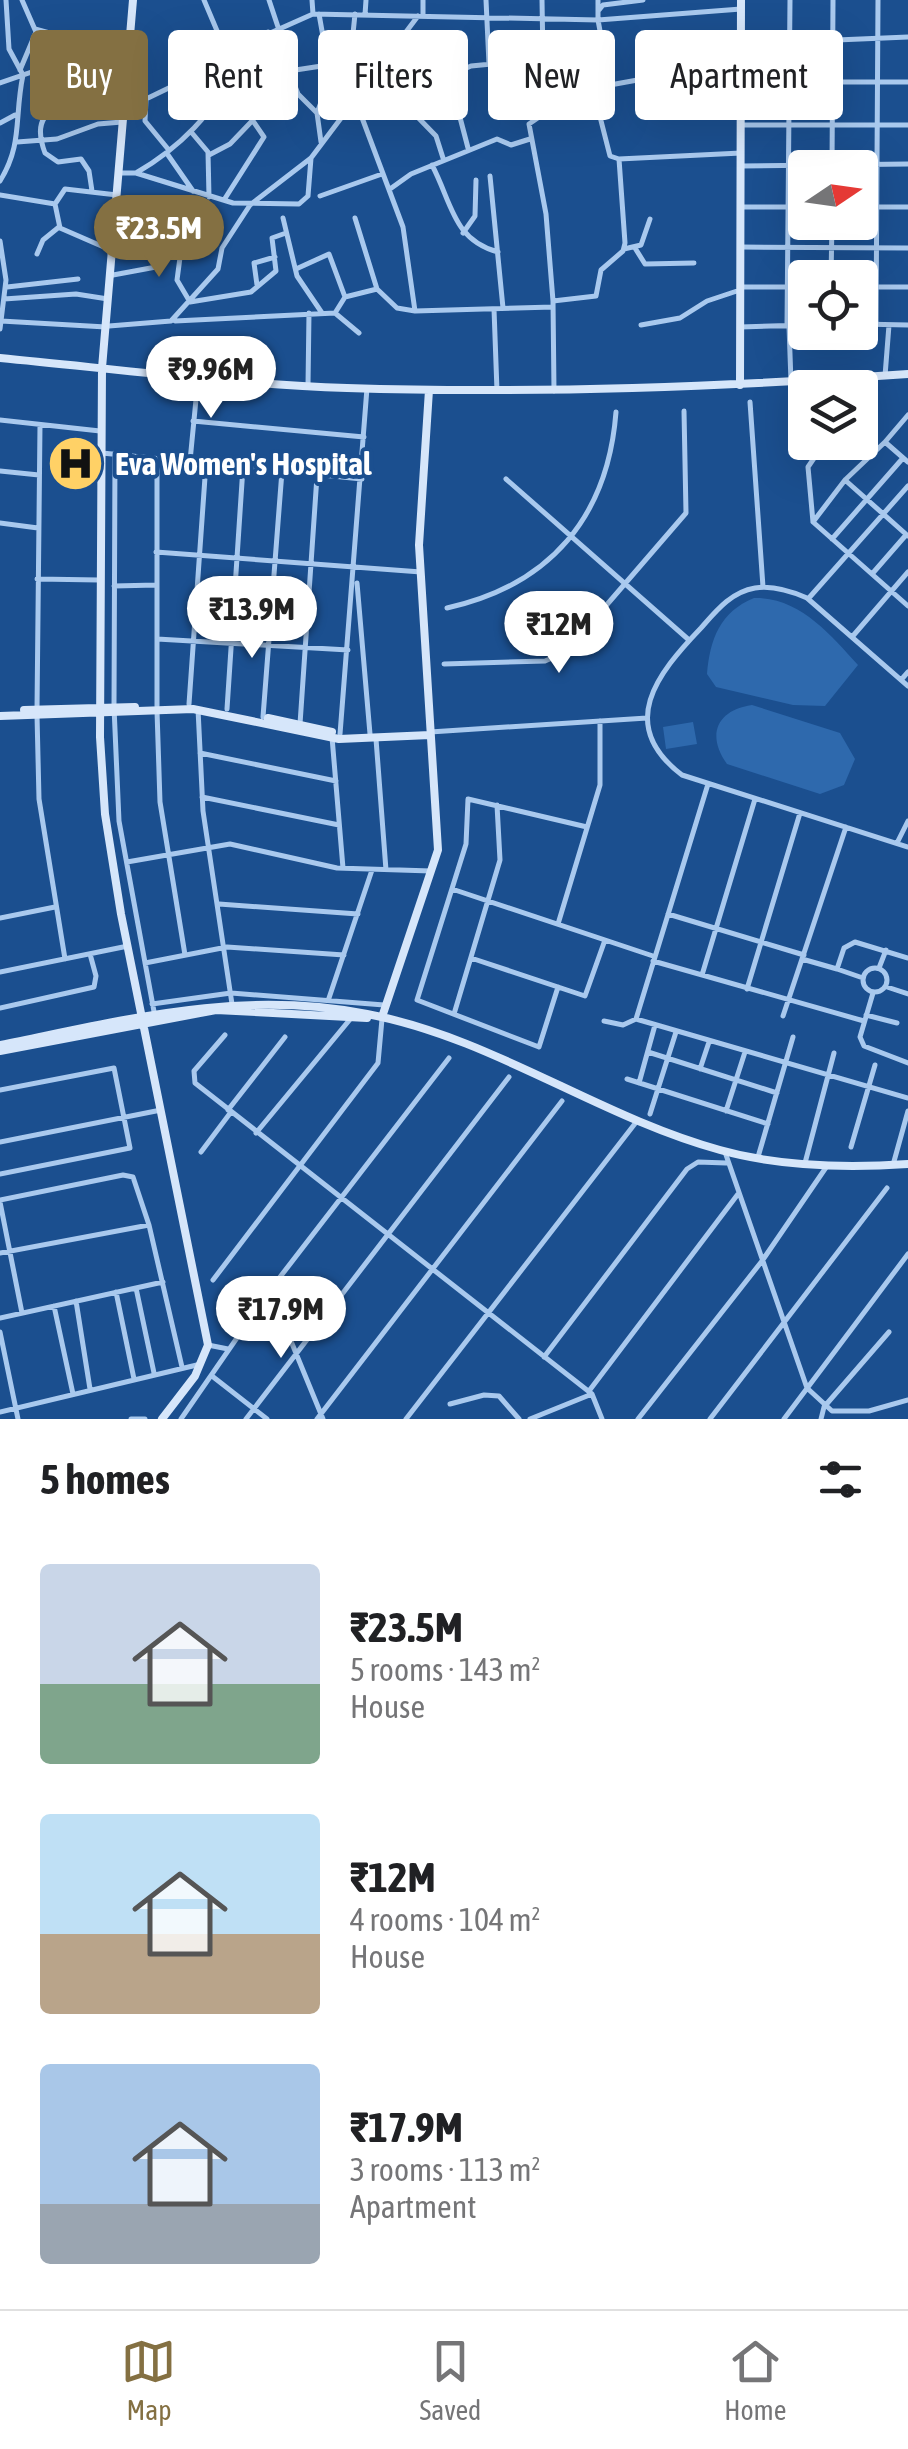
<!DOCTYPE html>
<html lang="en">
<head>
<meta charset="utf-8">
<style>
  :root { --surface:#fff; --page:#f2f2f2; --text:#202124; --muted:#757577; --line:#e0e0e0; --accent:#847042 }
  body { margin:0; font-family:"Asap Condensed",sans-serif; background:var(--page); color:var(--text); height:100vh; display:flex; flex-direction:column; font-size:38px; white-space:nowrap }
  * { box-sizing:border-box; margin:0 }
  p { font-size:32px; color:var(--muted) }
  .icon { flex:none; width:55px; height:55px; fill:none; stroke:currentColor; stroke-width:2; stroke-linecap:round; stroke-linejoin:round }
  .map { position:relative; height:1419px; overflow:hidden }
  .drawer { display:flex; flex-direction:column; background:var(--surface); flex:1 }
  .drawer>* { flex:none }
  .hud { position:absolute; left:30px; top:30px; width:850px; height:90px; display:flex; gap:20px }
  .needle { width:65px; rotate:77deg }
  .tools { position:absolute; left:788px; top:150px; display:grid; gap:20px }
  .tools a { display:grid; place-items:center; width:90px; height:90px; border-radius:10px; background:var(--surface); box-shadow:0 10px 40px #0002; font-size:50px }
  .price { position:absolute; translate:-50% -85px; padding:0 22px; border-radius:35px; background:#fff; color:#222; font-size:32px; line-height:65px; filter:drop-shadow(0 2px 5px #0008) }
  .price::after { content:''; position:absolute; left:50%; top:60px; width:30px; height:22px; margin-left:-15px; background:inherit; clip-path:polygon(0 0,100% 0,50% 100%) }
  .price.active { background:var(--accent); color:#fff }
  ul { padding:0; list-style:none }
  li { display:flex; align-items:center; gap:30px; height:250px; padding:0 40px }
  li span { display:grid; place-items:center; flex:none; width:280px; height:200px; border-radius:10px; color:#555 }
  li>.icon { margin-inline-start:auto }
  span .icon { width:120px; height:120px; fill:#fffc; stroke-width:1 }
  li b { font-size:42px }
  h2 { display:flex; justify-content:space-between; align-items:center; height:120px; padding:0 40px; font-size:42px }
  .pill { padding:0 35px; border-radius:10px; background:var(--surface); box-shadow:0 10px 40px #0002; font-size:35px; line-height:90px }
  .pill.active { background:var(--accent); color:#fff }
  .menu { display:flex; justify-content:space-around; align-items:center; height:140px; border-top:2px solid var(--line); background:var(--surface); font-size:28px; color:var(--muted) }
  .menu a { display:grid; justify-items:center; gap:5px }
  .menu .active { color:var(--accent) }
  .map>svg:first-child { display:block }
  .green { fill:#2e69ad }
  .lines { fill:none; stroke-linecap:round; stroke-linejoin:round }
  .street { stroke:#a9c9ee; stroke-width:5 }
  .secondary { stroke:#d6e6fa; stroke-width:8 }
  .labels { text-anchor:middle; stroke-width:8; stroke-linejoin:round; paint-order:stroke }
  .poi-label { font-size:32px; font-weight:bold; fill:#fff; stroke:#1b4f8f; text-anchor:start }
</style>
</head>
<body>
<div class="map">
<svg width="908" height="1419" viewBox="0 0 908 1419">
  <rect width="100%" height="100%" fill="#1b4f8f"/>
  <path class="green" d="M 754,598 C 799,597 830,634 858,665 L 825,706 L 793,705 L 716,687 L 707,674 C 710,639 720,612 754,598 Z
    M 752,705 L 840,733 L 855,759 L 844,785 L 820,794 L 727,764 C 706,735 717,710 752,705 Z
    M 693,722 L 697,744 L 666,749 L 663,727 Z"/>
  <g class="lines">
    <path class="street" d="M 204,0 L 226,52
      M 269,0 L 278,27
      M 312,0 L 313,14
      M 486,0 L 489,64
      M 542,0 L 543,59
      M 599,10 L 603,5 L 643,0
      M 319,14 L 328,65 L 328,84 L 317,113 L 321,142
      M 365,15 L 366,0
      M 423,15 L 423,0
      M 35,29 L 75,40 L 84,54
      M 268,32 L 289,71 L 328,65
      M 741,36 L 789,42 L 908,37
      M 389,57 L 449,76
      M 20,70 L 36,32 L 22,0
      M 289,71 L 298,94 L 317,113
      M 643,79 L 610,85 L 598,20 L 741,9
      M 741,82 L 908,82
      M 0,83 L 90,52 L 132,50
      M 338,83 L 345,109
      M 328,84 L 341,81 L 350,63 L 355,14
      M 84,90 L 126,84
      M 590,92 L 610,85
      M 399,98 L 436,136 L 443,158
      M 146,99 L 145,121 L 168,149
      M 128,100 L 146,99 L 177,84 L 203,63 L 313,14 L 598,20 L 598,0
      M 79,104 L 99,52
      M 349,105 L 361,115 L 403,227 L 415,311
      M 457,106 L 468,148
      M 361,115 L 471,66 L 543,59 L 566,62 L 578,72 L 597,105 L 610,156 L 619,159 L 625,243 L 623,251 L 601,270 L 596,296 L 553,301 L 554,391
      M 0,123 L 15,115
      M 741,125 L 908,125
      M 192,133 L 208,152 L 209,197
      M 17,142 L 57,139 L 98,124 L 122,122
      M 168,155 L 193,191
      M 209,155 L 230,144 L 252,121
      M 619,159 L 741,153
      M 432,165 C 452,203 453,240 498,252
      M 741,166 L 908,164
      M 832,168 L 833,0
      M 122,173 L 136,173 L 233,203 L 299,204 L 308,196 L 311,158
      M 136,173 C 176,150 218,112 234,65 L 227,51
      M 490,176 L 503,308
      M 0,181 C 23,144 14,118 23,75 L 9,49 L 6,0
      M 390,189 L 411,174 L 497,139 L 511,145 L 530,139
      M 92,191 L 89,171 L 81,159 L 58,162 L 45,153 C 22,91 91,109 123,109
      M 0,195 L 55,204 L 65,189 L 117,195
      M 320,196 L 382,174
      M 224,200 L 264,137 L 227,83
      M 55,204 L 60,228 L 113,251
      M 741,207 L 805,207
      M 860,207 L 908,207
      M 283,218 L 297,276 L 322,313
      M 355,218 L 377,289
      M 463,233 L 475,216 L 476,180
      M 0,241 L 6,280 L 0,329
      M 741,247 L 908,248
      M 635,248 L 645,264 L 694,263
      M 624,249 L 641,245 L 650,219
      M 181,250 L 177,280 L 190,302 L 251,292 L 276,271 L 272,238 L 286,233
      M 37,254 L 43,240 L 59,227
      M 296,269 L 329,254 L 345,297
      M 113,275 L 156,267
      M 831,278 L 832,222
      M 257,285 L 254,263 L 275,257
      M 7,287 L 78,279
      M 740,287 L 805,287
      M 860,287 L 908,287
      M 4,299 L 76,294 L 108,299
      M 553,301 L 546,214 L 529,124 L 542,115 L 597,105
      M 494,309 L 497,391
      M 335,313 L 359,333
      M 1,321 L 106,327
      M 175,321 L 335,313 L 345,297 L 377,289 L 397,308 L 415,311 L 553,307
      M 860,324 L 908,325
      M 876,324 L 878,0
      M 641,325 L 680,318 L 707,301 L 740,290
      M 109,326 L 171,321 L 218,269 L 222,248 L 250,205 L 311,158 L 418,16
      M 787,326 L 790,0
      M 789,326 L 791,382
      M 740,327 L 805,325
      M 885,376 L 889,325
      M 308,385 L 309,313
      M 750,402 L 763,587
      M 860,404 L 872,390
      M 908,415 L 885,442 L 908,462
      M 0,420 L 100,431
      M 193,421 L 364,437
      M 860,436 L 878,448
      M 825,442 L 808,467 L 813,522 L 908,606
      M 885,442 L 845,480 L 908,536
      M 102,453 L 362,479
      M 115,453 L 114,707 L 119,821 L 155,1017
      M 157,459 L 157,706
      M 190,461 L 198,379
      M 0,471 L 39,475
      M 506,479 L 689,640
      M 813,522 L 845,480
      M 0,523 L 38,528
      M 832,539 L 903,458
      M 156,552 L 421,572
      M 872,574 L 906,535
      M 37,579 L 99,580
      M 357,583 L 370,734
      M 114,586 L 156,585
      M 808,599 L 908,486
      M 447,608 C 551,585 608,516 616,412
      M 852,637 L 908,572
      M 157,639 L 348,650
      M 444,664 L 545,661 L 566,652 L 686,513 L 684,411
      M 901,680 L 908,672
      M 908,686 L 807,598 C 791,591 773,585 755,588 C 731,592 716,611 701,628 C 657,674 616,725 682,775 L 908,847
      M 189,704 L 206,463
      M 37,709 L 40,425
      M 198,709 L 203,811 L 232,1004
      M 227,709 L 243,467
      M 157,711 L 160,802 L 185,955
      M 37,715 L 39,799 L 65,959
      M 263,717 L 282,471
      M 300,724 L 317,476
      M 430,732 L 647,718
      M 340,734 L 367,388
      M 332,737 L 343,868
      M 376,739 L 386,870
      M 200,753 L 336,781
      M 202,797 L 339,825
      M 897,843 L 908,821
      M 127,862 L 230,844 L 337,868 L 431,871
      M 452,889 L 653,956
      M 219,904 L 358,914
      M 668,914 L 804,955
      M 0,918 L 55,907
      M 558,924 L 600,785 L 600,721
      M 471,958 L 585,996 L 605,940
      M 802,959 L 837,969
      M 653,961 L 864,1021
      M 145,963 L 227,947 L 344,955
      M863 980a12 12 0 1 1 24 0a12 12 0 1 1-24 0Z
      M 879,968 L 886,950
      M 0,972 L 128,946
      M 702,975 L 755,799
      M 863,978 L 837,969 L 844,948 L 855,942 L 908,958
      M 558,987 L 539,1047 L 417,1000 L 466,844 L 468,799 L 587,827
      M 887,987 L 908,994
      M 747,989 L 800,813
      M 873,993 L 860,1037 L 864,1046 L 908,1063
      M 329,998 L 372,870
      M 152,1004 L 231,993 L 384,1005
      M 0,1008 L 94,987 L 96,976 L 90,954
      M 454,1014 L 500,860 L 497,805
      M 866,1015 L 897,1023
      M 783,1016 L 846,827
      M 636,1019 L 908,1098
      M 604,1021 L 623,1025 L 636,1019 L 708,784
      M 225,1035 L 194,1071 L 195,1083 L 592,1394 L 602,1419
      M 648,1052 L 777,1093
      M 700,1069 L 709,1042
      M 627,1079 L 768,1124
      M 639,1083 L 655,1025
      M 0,1090 L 114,1068 L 130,1148 L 0,1174
      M 228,1110 L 285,1037
      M 726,1111 L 745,1052
      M 650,1114 L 676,1032
      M 256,1133 L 352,1017
      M 0,1142 L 161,1110
      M 851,1147 L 875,1065
      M 201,1152 L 231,1112
      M 725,1152 L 807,1388 L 832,1411 L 869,1411 L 908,1400
      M 758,1157 L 793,1037
      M 805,1163 L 834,1053
      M 893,1165 L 908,1111
      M 0,1200 L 123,1175 L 133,1177 L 149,1225 L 182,1367
      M 0,1202 L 22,1313
      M 0,1253 L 149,1225
      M 213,1280 L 378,1063 L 382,1019
      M 136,1288 L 154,1373
      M 270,1290 L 323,1419
      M 116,1292 L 134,1379
      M 76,1301 L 90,1389
      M 54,1306 L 73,1394
      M 0,1318 L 163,1282
      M 0,1332 L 18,1419
      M 208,1345 L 228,1349
      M 544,1357 L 687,1169 L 698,1162 L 726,1163
      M 212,1376 L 267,1419
      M 589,1391 L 738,1194
      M 450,1404 L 484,1395 L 499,1396 L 519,1419
      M 0,1412 L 201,1364
      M 131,1419 L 145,1419
      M 181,1419 L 270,1290 L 449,1058
      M 246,1419 L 509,1077
      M 317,1419 L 562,1101
      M 406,1419 L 637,1121
      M 530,1419 L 592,1394
      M 638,1419 L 762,1261 L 827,1166
      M 710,1419 L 887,1188
      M 784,1419 L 908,1254
      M 821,1419 L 824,1407 L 889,1332"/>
    <path class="secondary" d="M 133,0 L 102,368 L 100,737 L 105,814 L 121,914 L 208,1345 L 195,1376 L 162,1419
      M 0,358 C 115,369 232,384 347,388 C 535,394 721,387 908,374
      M 740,385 L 741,0
      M 24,710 L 135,707
      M 0,716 L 193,709 L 339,739 L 430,735
      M 268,718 L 332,732
      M 382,1017 L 438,850 L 419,545 L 429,390
      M 0,1045 C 125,1020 239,989 367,1014 C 491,1037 599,1117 720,1150 C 780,1167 847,1168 908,1164
      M 0,1051 L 216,1010 L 367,1018"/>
  </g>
  <defs>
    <symbol id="hospital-disc" viewBox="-11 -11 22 22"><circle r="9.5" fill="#ffd166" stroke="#1b4f8f"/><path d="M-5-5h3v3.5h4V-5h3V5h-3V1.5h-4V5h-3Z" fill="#111"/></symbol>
  </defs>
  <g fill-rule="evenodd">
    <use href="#hospital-disc" x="44" y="432" width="63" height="63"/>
  </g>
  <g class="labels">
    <g class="poi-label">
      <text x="115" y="475">Eva Women's Hospital</text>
    </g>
  </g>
</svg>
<div class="tools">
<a><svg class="needle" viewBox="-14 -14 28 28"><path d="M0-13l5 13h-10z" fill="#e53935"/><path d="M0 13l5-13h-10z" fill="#757577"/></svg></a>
<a><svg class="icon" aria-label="locate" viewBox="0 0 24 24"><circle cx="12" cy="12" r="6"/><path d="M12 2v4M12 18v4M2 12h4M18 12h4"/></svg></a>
<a><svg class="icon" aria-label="layers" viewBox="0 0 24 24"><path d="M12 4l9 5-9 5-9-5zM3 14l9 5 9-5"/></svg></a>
</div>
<b class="price active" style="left:159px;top:280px">₹23.5M</b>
<b class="price" style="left:211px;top:421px">₹9.96M</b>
<b class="price" style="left:252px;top:661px">₹13.9M</b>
<b class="price" style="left:559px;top:676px">₹12M</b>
<b class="price" style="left:281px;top:1361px">₹17.9M</b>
<div class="hud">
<a class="pill active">Buy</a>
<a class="pill">Rent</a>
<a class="pill">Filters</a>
<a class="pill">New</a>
<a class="pill">Apartment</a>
</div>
</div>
<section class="drawer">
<h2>5 homes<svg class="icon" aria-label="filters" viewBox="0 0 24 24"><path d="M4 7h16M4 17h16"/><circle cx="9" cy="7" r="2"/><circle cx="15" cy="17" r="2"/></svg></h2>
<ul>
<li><span style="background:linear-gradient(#c9d6e8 60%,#7fa58c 0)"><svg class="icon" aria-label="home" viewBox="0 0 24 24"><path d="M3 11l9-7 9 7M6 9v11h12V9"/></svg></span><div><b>₹23.5M</b><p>5 rooms · 143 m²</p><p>House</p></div></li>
<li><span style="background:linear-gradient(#bfe0f5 60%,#b9a48a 0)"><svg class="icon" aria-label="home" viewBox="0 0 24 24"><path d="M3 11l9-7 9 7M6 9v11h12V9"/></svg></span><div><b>₹12M</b><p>4 rooms · 104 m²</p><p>House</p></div></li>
<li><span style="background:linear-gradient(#a9c7e8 70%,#9aa5b1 0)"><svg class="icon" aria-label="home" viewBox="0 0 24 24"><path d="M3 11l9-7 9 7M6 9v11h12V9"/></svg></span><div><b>₹17.9M</b><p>3 rooms · 113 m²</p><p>Apartment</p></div></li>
</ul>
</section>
<nav class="menu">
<a class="active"><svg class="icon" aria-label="map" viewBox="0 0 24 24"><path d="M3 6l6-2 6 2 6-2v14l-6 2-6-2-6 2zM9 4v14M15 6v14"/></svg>Map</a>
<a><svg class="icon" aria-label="saved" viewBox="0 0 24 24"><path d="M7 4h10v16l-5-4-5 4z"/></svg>Saved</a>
<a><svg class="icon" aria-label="home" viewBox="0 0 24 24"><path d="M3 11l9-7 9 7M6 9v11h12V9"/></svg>Home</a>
</nav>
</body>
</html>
